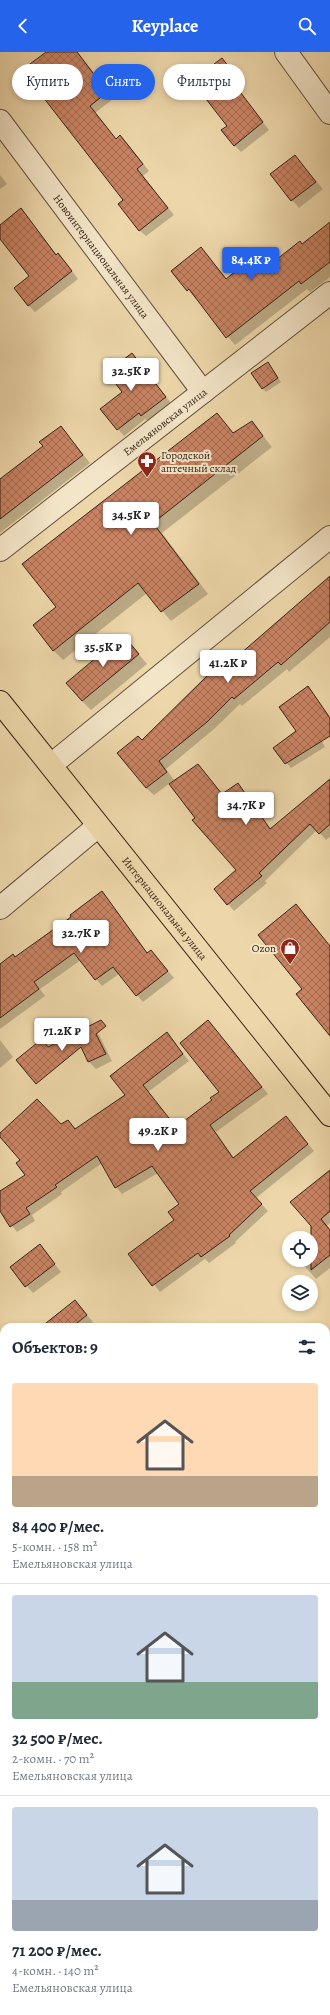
<!DOCTYPE html>
<html lang="ru">
<head>
<meta charset="utf-8">
<style>
  :root { --surface:#fff; --page:#f6f6f7; --text:#1f2937; --muted:#747a83; --line:#e0e1e3; --accent:#2563eb }
  body { margin:0; font-family:Alegreya,serif; background:var(--page); color:var(--text); height:100vh; display:flex; flex-direction:column; font-size:15px; white-space:nowrap }
  * { box-sizing:border-box; margin:0 }
  p { font-size:13px; color:var(--muted) }
  .icon { flex:none; width:22px; height:22px; fill:none; stroke:currentColor; stroke-width:2; stroke-linecap:round; stroke-linejoin:round }
  .map { position:relative; flex:1; overflow:hidden }
  .sheet { position:absolute; left:0px; top:1271px; width:330px; height:692px; display:flex; flex-direction:column; background:var(--surface); border-radius:12px 12px 0 0; box-shadow:0 2px 6px #0003 }
  .sheet>* { flex:none }
  .guide { position:absolute; left:12px; top:12px; width:306px; height:36px; display:flex; gap:8px }
  .controls { position:absolute; left:282px; top:1179px; display:grid; gap:8px }
  .controls a { display:grid; place-items:center; width:36px; height:36px; border-radius:50%; background:var(--surface); box-shadow:0 2px 6px #0003; font-size:20px }
  .price { position:absolute; translate:-50% -34px; padding:0 9px; border-radius:4px; background:#fff; color:#222; font-size:13px; line-height:26px; filter:drop-shadow(0 1px 2px #0008) }
  .price::after { content:''; position:absolute; left:50%; top:24px; width:12px; height:9px; margin-left:-6px; background:inherit; clip-path:polygon(0 0,100% 0,50% 100%) }
  .price.selected { background:var(--accent); color:#fff }
  ul { padding:0; list-style:none }
  li { display:grid; align-content:center; gap:8px; height:212px; padding:0 12px }
  li+li { border-top:1px solid var(--line) }
  li span { display:grid; place-items:center; height:124px; border-radius:4px; color:#555 }
  li>.icon { margin-inline-start:auto }
  span .icon { width:72px; height:72px; fill:#fffc; stroke-width:1 }
  li b { font-size:17px }
  h2 { display:flex; justify-content:space-between; align-items:center; height:48px; padding:0 12px; font-size:17px }
  .chip { padding:0 14px; border-radius:18px; background:var(--surface); box-shadow:0 2px 6px #0003; font-size:14px; line-height:36px }
  .chip.selected { background:var(--accent); color:#fff }
  header { display:flex; justify-content:space-between; align-items:center; height:52px; padding:0 12px; background:var(--accent); color:#fff; font-size:18px; font-weight:600 }
  .map>svg:first-child { display:block }
  .shadow { fill:#0003 }
  .building { fill:url(#building-cross-hatch); stroke:#372216 }
  .lines { fill:none; stroke-linecap:round; stroke-linejoin:round }
  .minor-casing { stroke:#644f3b; stroke-width:24 }
  .major-casing { stroke:#372216; stroke-width:24 }
  .minor { stroke:#f3e5c8; stroke-width:22 }
  .major { stroke:#edd7aa; stroke-width:22 }
  .labels { text-anchor:middle; stroke-width:4; stroke-linejoin:round; paint-order:stroke }
  .street-label { font-size:11px; fill:#372216; stroke:#f3e5c8 }
  .poi-label { font-size:11px; fill:#372216; stroke:#f3e5c8; text-anchor:start }
</style>
</head>
<body>
<header><svg class="icon" aria-label="back" viewBox="0 0 24 24"><path d="M15 5l-7 7 7 7"/></svg>Keyplace<svg class="icon" aria-label="search" viewBox="0 0 24 24"><circle cx="10" cy="10" r="6"/><path d="M15 15l6 6"/></svg></header>
<div class="map">
<svg width="330" height="1963" viewBox="0 0 330 1963">
  <defs>
    <pattern id="building-cross-hatch" width="8" height="8" patternUnits="userSpaceOnUse"><rect width="8" height="8" fill="#c98363"/><path d="M0 0l8 8M0 8l8-8" fill="none" stroke="#a46b51"/></pattern>
  </defs>
  <rect width="100%" height="100%" fill="#edd7aa"/>
  <filter id="stains"><feTurbulence type="fractalNoise" baseFrequency=".005" numOctaves="4"/><feColorMatrix values="0 0 0 0 .2 0 0 0 0 .09 0 0 0 0 .02 0 0 0 .5 -.17"/></filter>
  <radialGradient id="worn" r=".72"><stop offset=".6" stop-color="#630" stop-opacity="0"/><stop offset="1" stop-color="#630" stop-opacity=".3"/></radialGradient>
  <path class="shadow" d="M 47,0 L 78,0 L 97,25 L 105,19 L 122,40 L 95,61 L 116,88 L 120,84 L 127,91 L 149,119 L 143,124 L 174,163 L 146,184 L 139,178 Z
    M 222,7 L 245,35 L 240,40 L 269,78 L 241,100 L 234,93 L 228,74 Z
    M 295,104 L 323,137 L 299,156 L 271,123 Z
    M 0,123 L 7,132 L 0,137 Z
    M 27,165 L 57,203 L 65,210 L 78,227 L 35,260 L 29,254 L 30,224 L 0,186 L 0,174 Z
    M 330,172 L 330,225 L 310,240 L 307,237 L 235,293 L 172,219 L 201,196 L 227,227 L 257,203 L 268,216 Z
    M 138,308 L 171,351 L 148,369 L 145,367 L 124,384 L 101,357 L 123,340 Z
    M 271,315 L 281,330 L 266,340 L 262,336 Z
    M 217,363 L 234,382 L 252,370 L 272,395 L 162,481 L 208,542 L 171,569 L 147,541 L 63,608 L 53,598 L 58,555 Z
    M 61,375 L 90,411 L 0,481 L 0,428 L 44,394 Z
    M 330,525 L 330,585 L 289,620 L 287,617 L 242,654 L 240,652 L 214,677 L 166,717 L 174,728 L 154,743 L 146,736 L 142,689 Z
    M 132,594 L 147,612 L 91,658 L 82,649 Z
    M 308,635 L 330,666 L 330,683 L 321,688 L 325,695 L 291,716 L 274,696 L 297,679 Z
    M 198,713 L 223,743 L 238,733 L 272,778 L 330,734 L 330,785 L 326,788 L 317,778 L 265,829 L 267,831 L 234,859 L 228,852 L 237,818 L 197,766 Z
    M 102,840 L 148,902 L 151,899 L 174,926 L 143,950 L 119,922 L 102,934 L 81,908 L 40,937 L 45,944 L 0,977 L 0,980 L 0,913 L 13,903 L 16,906 L 73,865 Z
    M 208,969 L 268,1042 L 216,1080 L 234,1106 L 286,1065 L 314,1099 L 256,1146 L 268,1159 L 235,1190 L 236,1191 L 209,1211 L 205,1207 L 160,1240 L 130,1202 L 175,1168 L 181,1152 L 158,1121 L 122,1142 L 116,1135 L 102,1111 L 61,1140 L 62,1142 L 32,1163 L 35,1169 L 17,1180 L 0,1158 L 0,1140 L 26,1124 L 21,1108 L 0,1082 L 61,1073 L 68,1069 L 76,1077 L 126,1043 L 167,982 L 189,1009 L 148,1040 L 176,1075 L 213,1048 L 220,1040 Z
    M 91,974 L 98,981 L 112,1009 L 96,1017 L 89,1010 L 75,982 Z
    M 0,988 L 13,1005 L 0,1016 Z
    M 330,1123 L 330,1171 L 318,1181 L 292,1150 Z
    M 330,1179 L 330,1216 L 316,1227 L 299,1208 L 311,1208 L 311,1190 Z
    M 40,1193 L 61,1220 L 33,1241 L 11,1216 Z
    M 75,1249 L 93,1270 L 87,1275 L 54,1275 Z
    M 330,1360 L 330,1426 L 326,1430 L 326,1370 L 328,1368 L 326,1364 Z
    M 4,1397 L 4,1420 L 0,1415 L 0,1400 Z
    M 330,1493 L 330,1539 L 326,1534 L 326,1496 Z
    M 0,1552 L 2,1554 L 4,1553 L 4,1598 L 0,1593 Z
    M 326,1754 L 330,1760 L 330,1838 L 326,1833 Z
    M 0,1886 L 4,1890 L 4,1937 L 0,1940 Z
    M 157,1959 L 168,1959 L 163,1963 Z
    M 257,1959 L 267,1959 L 262,1963 Z
    M 313,1959 L 318,1959 L 322,1963 L 308,1963 Z"/>
  <path class="building" d="M 46,0 L 77,0 L 96,25 L 105,18 L 116,33 L 90,54 L 116,87 L 120,83 L 143,112 L 137,117 L 168,156 L 139,179 L 118,152 L 123,148 L 22,18 Z
    M 222,6 L 239,28 L 234,32 L 263,70 L 234,94 L 221,78 L 227,74 L 192,29 Z
    M 295,103 L 316,130 L 291,149 L 270,122 Z
    M 21,156 L 56,203 L 58,201 L 72,219 L 28,254 L 14,236 L 29,224 L 0,187 L 0,173 Z
    M 330,170 L 330,210 L 301,232 L 299,229 L 226,286 L 189,237 L 187,239 L 171,219 L 201,195 L 226,227 L 257,202 L 267,215 L 300,189 L 302,192 Z
    M 132,301 L 166,345 L 141,364 L 139,361 L 117,378 L 100,357 L 122,340 L 107,320 Z
    M 268,310 L 278,326 L 262,337 L 251,321 Z
    M 217,361 L 233,381 L 252,369 L 263,384 L 153,471 L 199,532 L 161,560 L 138,531 L 53,599 L 33,573 L 56,555 L 22,512 Z
    M 61,374 L 83,403 L 0,467 L 0,427 L 43,394 L 39,390 Z
    M 330,524 L 330,570 L 281,613 L 278,610 L 234,647 L 232,645 L 207,670 L 159,709 L 167,720 L 146,736 L 117,701 L 138,684 L 142,688 L 211,620 L 237,599 L 240,602 Z
    M 123,583 L 139,602 L 82,649 L 66,631 Z
    M 308,634 L 330,666 L 330,684 L 285,712 L 273,696 L 296,679 L 279,655 Z
    M 198,712 L 222,742 L 238,731 L 270,777 L 330,727 L 330,772 L 319,782 L 310,772 L 259,821 L 262,824 L 227,853 L 214,837 L 236,818 L 192,768 L 195,766 L 169,732 Z
    M 102,839 L 147,901 L 151,898 L 168,919 L 136,944 L 113,915 L 95,928 L 74,901 L 34,930 L 39,937 L 0,966 L 0,912 L 13,902 L 15,905 L 71,865 L 70,863 Z
    M 296,852 L 330,894 L 330,984 L 296,942 L 302,937 L 258,883 Z
    M 101,968 L 106,974 L 96,982 L 106,1002 L 88,1010 L 81,995 L 36,1032 L 16,1008 L 42,987 L 48,995 Z
    M 208,968 L 262,1035 L 210,1073 L 233,1106 L 286,1064 L 308,1092 L 250,1139 L 262,1152 L 229,1183 L 230,1184 L 201,1205 L 198,1201 L 152,1234 L 128,1202 L 174,1168 L 168,1160 L 179,1152 L 152,1114 L 115,1136 L 97,1104 L 55,1133 L 57,1135 L 26,1156 L 30,1162 L 10,1175 L 0,1159 L 0,1139 L 25,1123 L 16,1111 L 20,1108 L 0,1085 L 0,1081 L 37,1047 L 61,1072 L 68,1068 L 75,1077 L 125,1043 L 110,1024 L 167,980 L 183,1002 L 143,1033 L 176,1075 L 212,1048 L 210,1046 L 219,1040 L 180,991 Z
    M 330,1118 L 330,1159 L 321,1167 L 330,1178 L 330,1203 L 311,1218 L 311,1174 L 290,1150 Z
    M 40,1192 L 55,1212 L 25,1235 L 10,1215 Z
    M 75,1248 L 87,1263 L 72,1275 L 41,1275 Z"/>
  <g class="lines">
    <defs>
      <g id="minor">
        <path d="M 286,0 L 330,61"/>
        <path id="s1" d="M 0,69 L 203,340"/>
        <path id="s2" d="M 0,498 L 330,241"/>
        <path d="M 51,713 L 330,485"/>
        <path d="M 0,856 L 98,774"/>
        <path d="M 326,1452 L 330,1449"/>
        <path d="M 0,1484 L 4,1489"/>
        <path d="M 0,1724 L 4,1721"/>
        <path d="M 326,1900 L 330,1905"/>
      </g>
      <g id="major">
        <path id="s3" d="M 0,650 L 330,1063"/>
      </g>
    </defs>
    <use href="#minor" class="minor-casing"/>
    <use href="#major" class="major-casing"/>
    <use href="#minor" class="minor"/>
    <use href="#major" class="major"/>
  </g>
  <defs>
    <symbol id="pharmacy-pin" viewBox="-11 -11 22 30"><path d="M0 17L-7.5 6A9.5 9.5 0 1 1 7.5 6Z" fill="#8f2418" stroke="#f3e5c8"/><path d="M-2-6h4v4h4v4h-4v4h-4v-4h-4v-4h4Z" fill="#fff"/></symbol>
    <symbol id="shop-pin" viewBox="-11 -11 22 30"><path d="M0 17L-7.5 6A9.5 9.5 0 1 1 7.5 6Z" fill="#8f2418" stroke="#f3e5c8"/><path d="M-5-2.5h2.3a2.7 3.5 0 0 1 5.4 0H5L5.5 6h-11ZM-1.5-2.5h3a1.5 2.3 0 0 0-3 0Z" fill="#fff"/></symbol>
  </defs>
  <g fill-rule="evenodd">
    <use href="#pharmacy-pin" x="136" y="398" width="22" height="30"/>
    <use href="#shop-pin" x="279" y="885" width="22" height="30"/>
  </g>
  <g class="labels">
    <g class="street-label">
      <text dy="4" stroke="none"><textPath href="#s1" startOffset="169">Новоинтернациональная улица</textPath></text>
      <text dy="4" stroke="none"><textPath href="#s2" startOffset="209">Емельяновская улица</textPath></text>
      <text dy="4" stroke="none"><textPath href="#s3" startOffset="264">Интернациональная улица</textPath></text>
    </g>
    <g class="poi-label">
      <text x="161" y="407">Городской<tspan x="161" dy="13">аптечный склад</tspan></text>
      <text x="276" y="900" text-anchor="end">Ozon</text>
    </g>
  </g>
  <rect width="100%" height="100%" filter="url(#stains)"/>
  <rect width="100%" height="100%" fill="url(#worn)"/>
</svg>
<div class="controls">
<a><svg class="icon" aria-label="locate" viewBox="0 0 24 24"><circle cx="12" cy="12" r="6"/><path d="M12 2v4M12 18v4M2 12h4M18 12h4"/></svg></a>
<a><svg class="icon" aria-label="layers" viewBox="0 0 24 24"><path d="M12 4l9 5-9 5-9-5zM3 14l9 5 9-5"/></svg></a>
</div>
<b class="price selected" style="left:251px;top:229px">84.4K ₽</b>
<b class="price" style="left:131px;top:340px">32.5K ₽</b>
<b class="price" style="left:131px;top:484px">34.5K ₽</b>
<b class="price" style="left:103px;top:616px">35.5K ₽</b>
<b class="price" style="left:228px;top:632px">41.2K ₽</b>
<b class="price" style="left:246px;top:774px">34.7K ₽</b>
<b class="price" style="left:81px;top:902px">32.7K ₽</b>
<b class="price" style="left:62px;top:1000px">71.2K ₽</b>
<b class="price" style="left:158px;top:1100px">49.2K ₽</b>
<div class="guide">
<a class="chip">Купить</a>
<a class="chip selected">Снять</a>
<a class="chip">Фильтры</a>
</div>
<section class="sheet">
<h2>Объектов: 9<svg class="icon" aria-label="filters" viewBox="0 0 24 24"><path d="M4 7h16M4 17h16"/><circle cx="9" cy="7" r="2"/><circle cx="15" cy="17" r="2"/></svg></h2>
<ul>
<li><span style="background:linear-gradient(#ffd9b3 75%,#b9a48a 0)"><svg class="icon" aria-label="home" viewBox="0 0 24 24"><path d="M3 11l9-7 9 7M6 9v11h12V9"/></svg></span><div><b>84 400 ₽/мес.</b><p>5-комн. · 158 m²</p><p>Емельяновская улица</p></div></li>
<li><span style="background:linear-gradient(#c9d6e8 70%,#7fa58c 0)"><svg class="icon" aria-label="home" viewBox="0 0 24 24"><path d="M3 11l9-7 9 7M6 9v11h12V9"/></svg></span><div><b>32 500 ₽/мес.</b><p>2-комн. · 70 m²</p><p>Емельяновская улица</p></div></li>
<li><span style="background:linear-gradient(#c9d6e8 75%,#9aa5b1 0)"><svg class="icon" aria-label="home" viewBox="0 0 24 24"><path d="M3 11l9-7 9 7M6 9v11h12V9"/></svg></span><div><b>71 200 ₽/мес.</b><p>4-комн. · 140 m²</p><p>Емельяновская улица</p></div></li>
</ul>
</section>
</div>
</body>
</html>
